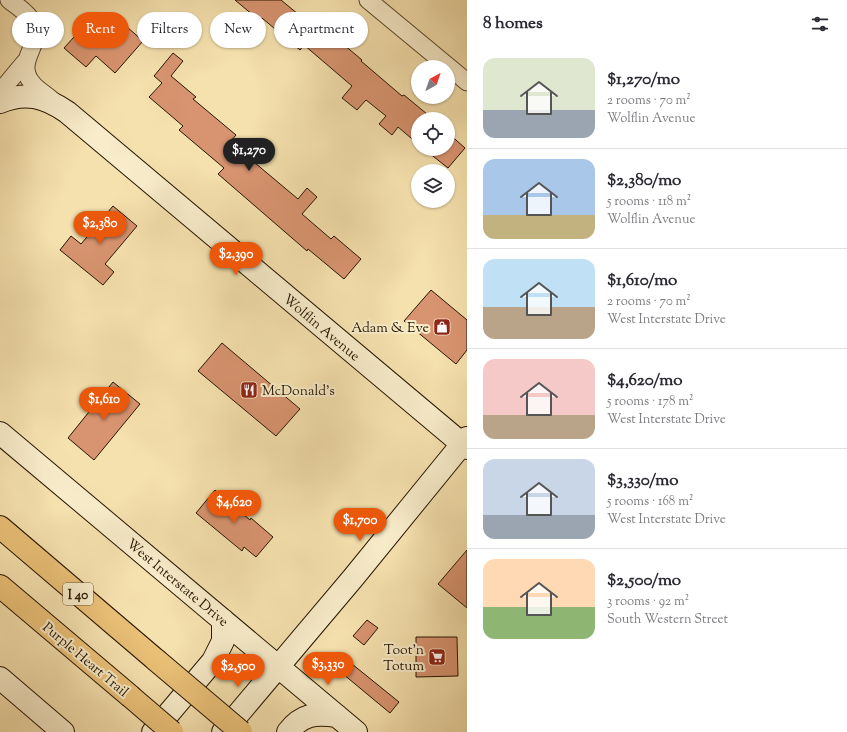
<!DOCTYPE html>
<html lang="en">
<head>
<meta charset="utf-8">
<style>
  :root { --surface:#fff; --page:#f2f2f3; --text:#2b2b33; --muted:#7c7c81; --line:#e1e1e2; --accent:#ea580c }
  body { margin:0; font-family:"Sorts Mill Goudy",serif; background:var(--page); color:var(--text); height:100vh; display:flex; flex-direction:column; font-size:15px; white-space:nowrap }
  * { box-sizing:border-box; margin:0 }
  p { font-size:13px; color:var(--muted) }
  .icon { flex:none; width:22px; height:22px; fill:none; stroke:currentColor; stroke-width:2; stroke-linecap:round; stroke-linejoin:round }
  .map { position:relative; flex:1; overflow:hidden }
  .side { display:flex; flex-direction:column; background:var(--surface); width:380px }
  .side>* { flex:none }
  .top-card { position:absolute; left:12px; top:12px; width:380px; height:36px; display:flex; gap:8px }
  .needle { width:26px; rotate:40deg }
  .controls { position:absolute; left:411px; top:60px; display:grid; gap:8px }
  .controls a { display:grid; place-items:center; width:44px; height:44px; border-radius:50%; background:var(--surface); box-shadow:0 1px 3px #0004; font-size:20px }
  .price { position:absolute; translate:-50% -34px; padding:0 9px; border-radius:14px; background:var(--accent); color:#fff; font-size:13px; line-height:26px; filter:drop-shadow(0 1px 2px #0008) }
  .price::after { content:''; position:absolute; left:50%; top:24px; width:12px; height:9px; margin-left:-6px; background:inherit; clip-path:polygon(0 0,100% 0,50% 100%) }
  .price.active { background:#222; color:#fff }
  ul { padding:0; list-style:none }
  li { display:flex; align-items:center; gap:12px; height:100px; padding:0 16px }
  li+li { border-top:1px solid var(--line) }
  li span { display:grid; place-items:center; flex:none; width:112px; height:80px; border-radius:12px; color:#555 }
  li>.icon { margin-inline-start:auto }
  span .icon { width:48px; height:48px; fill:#fffc; stroke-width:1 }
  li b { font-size:17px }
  h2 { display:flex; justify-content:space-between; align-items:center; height:48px; padding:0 16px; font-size:17px }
  .chip { padding:0 14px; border-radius:18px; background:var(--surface); box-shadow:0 1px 3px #0004; font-size:14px; line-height:36px }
  .chip.active { background:var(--accent); color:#fff }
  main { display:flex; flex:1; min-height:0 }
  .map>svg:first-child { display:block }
  .building { fill:#d89470; stroke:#271501 }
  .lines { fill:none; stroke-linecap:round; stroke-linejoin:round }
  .street-casing { stroke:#5a482c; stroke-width:19 }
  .secondary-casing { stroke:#271501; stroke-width:24 }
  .highway-casing { stroke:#271501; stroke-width:24 }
  .street { stroke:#f8ecca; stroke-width:17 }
  .secondary { stroke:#f8ecca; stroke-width:22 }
  .highway { stroke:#eac077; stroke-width:22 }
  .highway-bridge-casing { stroke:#271501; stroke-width:24; stroke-linecap:butt }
  .highway-bridge { stroke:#eac077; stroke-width:22 }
  .labels { text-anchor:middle; stroke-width:4; stroke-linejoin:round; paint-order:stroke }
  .shield { fill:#f8ecca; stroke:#66563d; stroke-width:1 }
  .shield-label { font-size:13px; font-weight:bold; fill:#271501 }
  .street-label { font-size:14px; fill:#271501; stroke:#f8ecca }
  .poi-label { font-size:14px; fill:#271501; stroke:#f8ecca; text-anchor:end }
</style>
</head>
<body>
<main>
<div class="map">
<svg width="467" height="732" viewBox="0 0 467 732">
  <rect width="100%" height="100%" fill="#f5e1ae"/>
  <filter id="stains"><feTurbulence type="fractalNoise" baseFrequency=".005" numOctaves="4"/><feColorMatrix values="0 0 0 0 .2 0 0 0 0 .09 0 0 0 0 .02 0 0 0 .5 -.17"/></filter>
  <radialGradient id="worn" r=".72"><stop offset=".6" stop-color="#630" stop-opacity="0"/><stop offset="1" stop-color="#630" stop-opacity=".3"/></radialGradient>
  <path class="building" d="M 235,0 L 281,0 L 333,43 L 337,39 L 362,60 L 361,61 L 402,96 L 404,95 L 433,119 L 418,119 L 418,144 L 398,127 L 392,135 L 379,124 L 386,116 L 366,100 L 357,110 L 342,98 L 352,86 L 304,45 L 300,50 L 262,18 L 260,21 Z
    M 94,15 L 118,36 L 127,27 L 143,41 L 115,73 L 96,56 L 86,67 L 64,48 Z
    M 173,53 L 183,61 L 171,76 L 196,97 L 193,99 L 236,135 L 230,142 L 298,199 L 307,188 L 317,197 L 302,214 L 331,239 L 334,236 L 361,259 L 344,279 L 308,249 L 307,251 L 218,174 L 224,168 L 179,130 L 183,126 L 149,97 L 162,83 L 154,76 Z
    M 448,133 L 465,148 L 448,168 L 424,149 L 448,149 Z
    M 113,206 L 137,226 L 105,264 L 114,272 L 103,285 L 60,250 L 71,236 L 81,244 Z
    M 431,290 L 467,320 L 467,350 L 456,364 L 404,321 Z
    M 222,343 L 300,409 L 276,436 L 198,371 Z
    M 113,382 L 140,404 L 94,460 L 68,438 Z
    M 215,490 L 250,520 L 251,518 L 273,537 L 256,557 L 244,547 L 242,551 L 196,513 Z
    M 467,550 L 467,608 L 438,584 Z
    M 367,620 L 378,628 L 364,645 L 353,636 Z
    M 416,637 L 457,637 L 458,676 L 416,677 Z
    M 352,664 L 399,702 L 390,713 L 343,674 Z"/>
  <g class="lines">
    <defs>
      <path id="street" d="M 9,0 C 17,6 27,12 32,21 C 46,43 13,60 32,83 C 37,90 47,95 53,101
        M 368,0 L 467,82
        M 0,92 L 25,62"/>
      <path id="secondary" d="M 0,102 C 26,91 45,97 67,112 L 467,448
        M 0,433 L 356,732
        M 0,678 L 63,732
        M 153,732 L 213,661 L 223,641 L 223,620
        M 223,732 L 353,578 L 467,438
        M 288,732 C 302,714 315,713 337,716"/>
      <path id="highway" d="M 0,527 L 156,660
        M 0,586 L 130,696"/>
    </defs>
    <use href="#street" class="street-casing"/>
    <use href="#secondary" class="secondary-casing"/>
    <use href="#highway" class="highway-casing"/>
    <use href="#street" class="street"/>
    <use href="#secondary" class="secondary"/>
    <use href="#highway" class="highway"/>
    <defs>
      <path id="highway-bridge" d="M 156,660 L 241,732
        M 130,696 L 172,732"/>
    </defs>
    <use href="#highway-bridge" class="highway-bridge-casing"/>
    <use href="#highway-bridge" class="highway-bridge"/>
  </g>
  <defs>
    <symbol id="shop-square" viewBox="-11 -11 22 22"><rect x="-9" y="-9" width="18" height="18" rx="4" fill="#8f2418" stroke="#f8ecca"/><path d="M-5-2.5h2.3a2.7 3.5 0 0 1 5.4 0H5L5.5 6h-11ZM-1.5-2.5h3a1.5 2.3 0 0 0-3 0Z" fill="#fff"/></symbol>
    <symbol id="restaurant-square" viewBox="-11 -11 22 22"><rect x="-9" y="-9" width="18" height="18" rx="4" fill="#8f2418" stroke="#f8ecca"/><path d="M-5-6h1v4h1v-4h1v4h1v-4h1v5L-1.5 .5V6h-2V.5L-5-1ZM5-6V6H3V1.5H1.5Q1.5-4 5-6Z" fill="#fff"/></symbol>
    <symbol id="supermarket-square" viewBox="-11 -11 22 22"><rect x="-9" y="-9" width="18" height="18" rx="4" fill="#8f2418" stroke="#f8ecca"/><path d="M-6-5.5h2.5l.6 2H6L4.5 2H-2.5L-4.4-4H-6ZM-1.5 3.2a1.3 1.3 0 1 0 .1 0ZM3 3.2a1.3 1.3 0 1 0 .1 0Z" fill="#fff"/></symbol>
  </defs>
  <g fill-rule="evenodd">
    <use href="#shop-square" x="432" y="317" width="20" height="20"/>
    <use href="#restaurant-square" x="239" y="380" width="20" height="20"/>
    <use href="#supermarket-square" x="427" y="647" width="20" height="20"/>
  </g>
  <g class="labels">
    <rect class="shield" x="63" y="583" width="30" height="22" rx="3"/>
    <g class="shield-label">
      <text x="78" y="599">I 40</text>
    </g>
    <g class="street-label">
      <text transform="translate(322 327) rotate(40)" y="5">Wolflin Avenue</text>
      <text transform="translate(178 582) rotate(40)" y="5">West Interstate Drive</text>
      <text transform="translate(86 659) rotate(40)" y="5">Purple Heart Trail</text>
    </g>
    <g class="poi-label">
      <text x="429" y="332">Adam &amp; Eve</text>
      <text x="262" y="395" text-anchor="start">McDonald's</text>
      <text x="424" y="654">Toot'n<tspan x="424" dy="16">Totum</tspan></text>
    </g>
  </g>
  <rect width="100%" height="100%" filter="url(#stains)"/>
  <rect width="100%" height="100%" fill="url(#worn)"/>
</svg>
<div class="controls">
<a><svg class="needle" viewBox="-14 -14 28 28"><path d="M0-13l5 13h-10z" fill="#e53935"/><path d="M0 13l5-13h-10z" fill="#7c7c81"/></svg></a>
<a><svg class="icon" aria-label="locate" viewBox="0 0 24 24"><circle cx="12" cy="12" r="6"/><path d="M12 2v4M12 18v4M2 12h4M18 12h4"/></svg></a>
<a><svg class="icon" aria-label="layers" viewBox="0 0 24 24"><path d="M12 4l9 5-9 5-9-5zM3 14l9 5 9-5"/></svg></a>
</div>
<b class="price active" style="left:249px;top:172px">$1,270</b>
<b class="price" style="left:100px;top:245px">$2,380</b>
<b class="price" style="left:236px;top:276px">$2,390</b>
<b class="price" style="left:104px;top:421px">$1,610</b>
<b class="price" style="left:234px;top:524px">$4,620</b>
<b class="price" style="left:360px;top:542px">$1,700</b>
<b class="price" style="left:328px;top:686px">$3,330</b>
<b class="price" style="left:238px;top:688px">$2,500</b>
<div class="top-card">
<a class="chip">Buy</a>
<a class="chip active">Rent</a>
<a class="chip">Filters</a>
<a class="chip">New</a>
<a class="chip">Apartment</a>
</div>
</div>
<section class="side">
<h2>8 homes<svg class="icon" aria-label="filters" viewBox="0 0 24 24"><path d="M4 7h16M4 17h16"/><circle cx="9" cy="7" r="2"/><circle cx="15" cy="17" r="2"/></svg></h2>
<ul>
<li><span style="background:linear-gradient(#dfe7d0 65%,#9aa5b1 0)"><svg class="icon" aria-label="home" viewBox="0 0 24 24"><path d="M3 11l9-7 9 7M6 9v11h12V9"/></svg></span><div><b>$1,270/mo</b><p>2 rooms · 70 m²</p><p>Wolflin Avenue</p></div></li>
<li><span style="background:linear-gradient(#a9c7e8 70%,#c2b280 0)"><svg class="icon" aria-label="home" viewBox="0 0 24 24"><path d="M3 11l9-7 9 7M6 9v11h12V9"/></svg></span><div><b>$2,380/mo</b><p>5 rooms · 118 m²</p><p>Wolflin Avenue</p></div></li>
<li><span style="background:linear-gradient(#bfe0f5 60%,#b9a48a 0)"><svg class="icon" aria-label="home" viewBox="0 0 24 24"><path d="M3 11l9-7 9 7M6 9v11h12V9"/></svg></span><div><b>$1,610/mo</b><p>2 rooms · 70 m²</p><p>West Interstate Drive</p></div></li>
<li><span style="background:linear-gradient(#f6c9c9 70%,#b9a48a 0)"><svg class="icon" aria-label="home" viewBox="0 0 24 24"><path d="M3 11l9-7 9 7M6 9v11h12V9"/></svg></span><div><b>$4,620/mo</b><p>5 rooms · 178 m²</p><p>West Interstate Drive</p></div></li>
<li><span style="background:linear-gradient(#c9d6e8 70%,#9aa5b1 0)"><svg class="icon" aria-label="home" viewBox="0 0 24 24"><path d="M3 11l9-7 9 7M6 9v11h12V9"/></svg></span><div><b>$3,330/mo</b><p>5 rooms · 168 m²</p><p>West Interstate Drive</p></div></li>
<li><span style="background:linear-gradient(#ffd9b3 60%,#8fb573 0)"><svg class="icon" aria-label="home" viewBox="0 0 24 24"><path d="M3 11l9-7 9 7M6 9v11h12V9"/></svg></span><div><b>$2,500/mo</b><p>3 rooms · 92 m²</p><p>South Western Street</p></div></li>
</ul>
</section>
</main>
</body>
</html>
